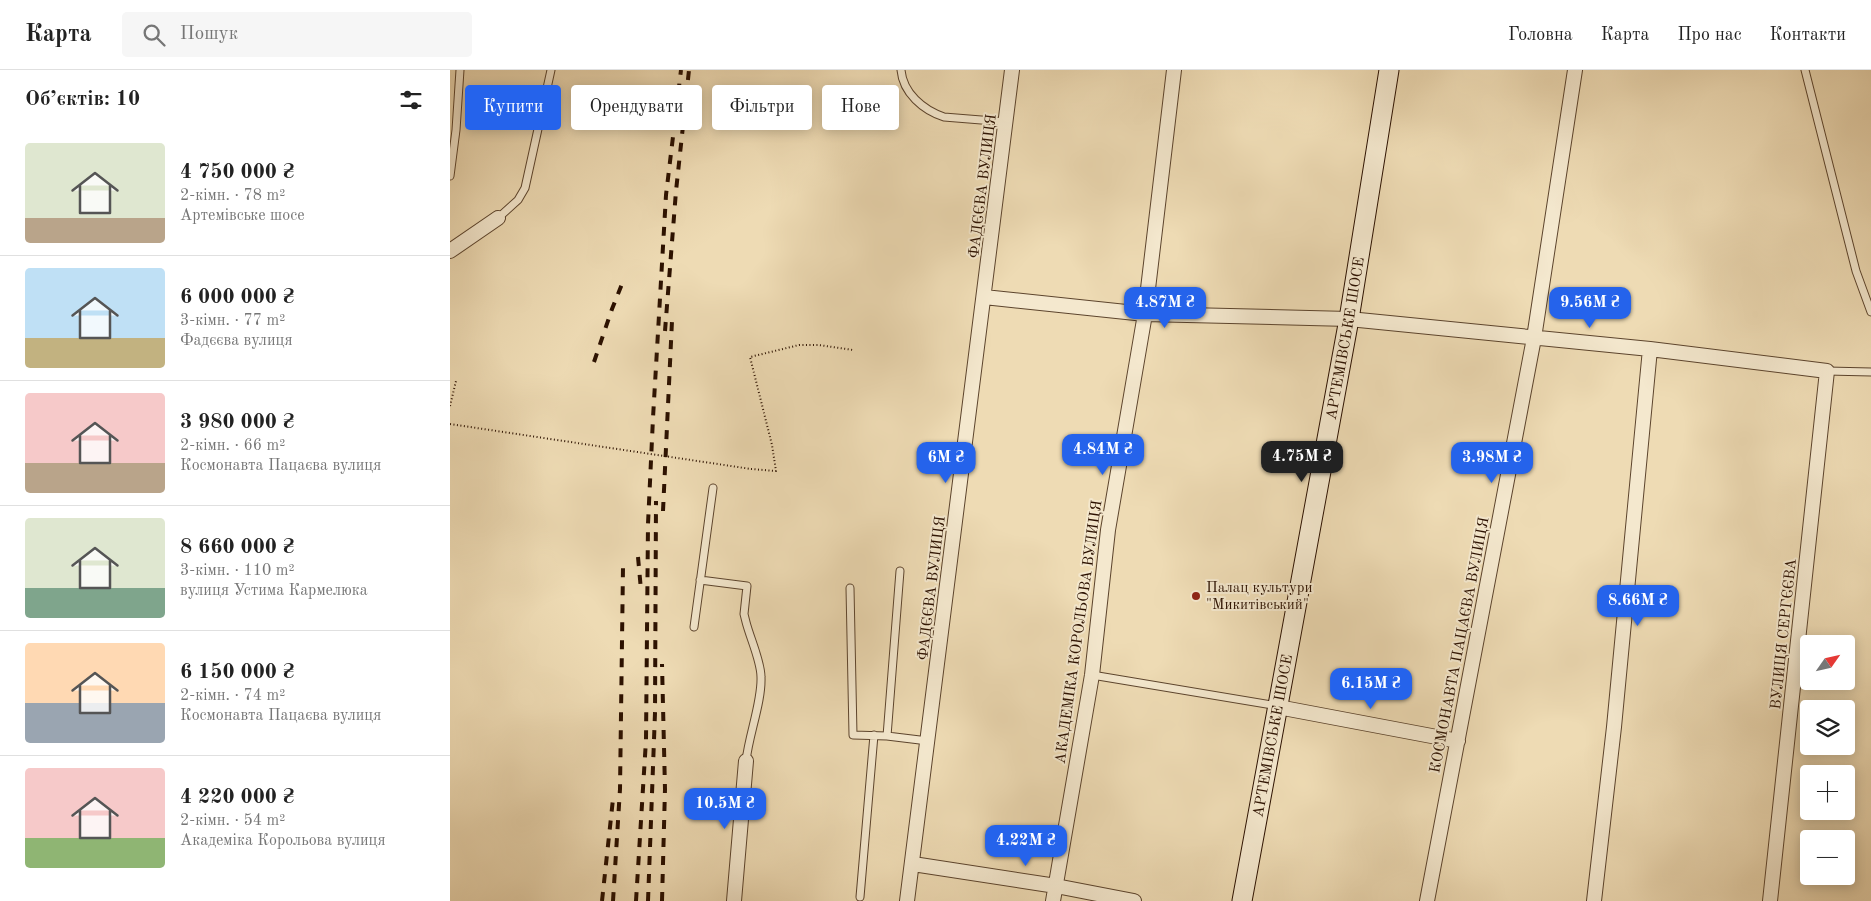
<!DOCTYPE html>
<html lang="uk">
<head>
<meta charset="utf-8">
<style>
  :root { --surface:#fff; --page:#f6f6f6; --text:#222; --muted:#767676; --line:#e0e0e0; --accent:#2563eb }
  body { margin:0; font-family:"Old Standard TT",serif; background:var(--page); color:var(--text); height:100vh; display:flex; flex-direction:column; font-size:19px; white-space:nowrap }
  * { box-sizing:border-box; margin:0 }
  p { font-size:16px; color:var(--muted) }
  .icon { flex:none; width:28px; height:28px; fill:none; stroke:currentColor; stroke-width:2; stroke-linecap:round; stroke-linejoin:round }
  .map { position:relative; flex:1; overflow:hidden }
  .sheet { display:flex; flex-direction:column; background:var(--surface); width:450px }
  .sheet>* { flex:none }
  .guide { position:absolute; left:15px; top:15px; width:475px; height:45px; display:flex; gap:10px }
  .needle { width:32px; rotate:56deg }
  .controls { position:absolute; left:1350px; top:565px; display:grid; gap:10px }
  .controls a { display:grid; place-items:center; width:55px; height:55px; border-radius:5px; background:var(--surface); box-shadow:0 2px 12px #0003; font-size:25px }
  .price { position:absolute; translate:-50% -42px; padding:0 11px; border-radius:10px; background:var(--accent); color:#fff; font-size:16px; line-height:32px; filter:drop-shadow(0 1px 2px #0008) }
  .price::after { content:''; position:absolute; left:50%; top:30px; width:15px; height:11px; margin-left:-8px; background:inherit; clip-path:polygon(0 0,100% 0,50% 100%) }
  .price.current { background:#222; color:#fff }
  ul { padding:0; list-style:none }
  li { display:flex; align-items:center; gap:15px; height:125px; padding:0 25px }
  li+li { border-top:1px solid var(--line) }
  li span { display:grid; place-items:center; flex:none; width:140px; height:100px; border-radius:5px; color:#555 }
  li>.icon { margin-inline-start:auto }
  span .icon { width:60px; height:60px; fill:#fffc; stroke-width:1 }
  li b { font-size:21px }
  h2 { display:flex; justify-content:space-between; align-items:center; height:60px; padding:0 25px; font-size:21px }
  .tag { padding:0 18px; border-radius:5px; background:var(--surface); box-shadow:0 2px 12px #0003; font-size:18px; line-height:45px }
  .tag.current { background:var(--accent); color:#fff }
  header { display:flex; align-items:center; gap:30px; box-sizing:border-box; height:70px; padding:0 25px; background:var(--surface); border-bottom:1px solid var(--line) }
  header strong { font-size:24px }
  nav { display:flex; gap:28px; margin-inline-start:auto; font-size:18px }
  .search { width:350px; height:45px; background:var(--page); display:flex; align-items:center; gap:12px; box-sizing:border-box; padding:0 18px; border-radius:5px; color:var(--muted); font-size:19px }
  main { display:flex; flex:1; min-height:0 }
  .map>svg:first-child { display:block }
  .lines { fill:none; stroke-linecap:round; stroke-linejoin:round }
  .service-casing { stroke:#5c442d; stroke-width:9 }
  .minor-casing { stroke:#5c442d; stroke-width:16 }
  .secondary-casing { stroke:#2c1100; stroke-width:21 }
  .path { stroke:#2c1100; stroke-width:2; stroke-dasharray:1 2.5; stroke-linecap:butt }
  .service { stroke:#f4e8ce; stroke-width:7 }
  .minor { stroke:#f4e8ce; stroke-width:14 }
  .secondary { stroke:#f4e8ce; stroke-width:19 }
  .rail { stroke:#2c1100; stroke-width:4; stroke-dasharray:9 9; stroke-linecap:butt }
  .path-bridge { stroke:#2c1100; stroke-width:2; stroke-dasharray:1 2.5; stroke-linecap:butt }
  .poi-dot { fill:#8f2418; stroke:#f4e8ce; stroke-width:2 }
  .labels { text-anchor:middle; stroke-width:4; stroke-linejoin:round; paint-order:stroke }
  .street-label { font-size:15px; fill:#2c1100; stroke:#f4e8ce }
  .poi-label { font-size:15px; fill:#2c1100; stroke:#f4e8ce; text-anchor:start }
</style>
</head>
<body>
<header>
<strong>Карта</strong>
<div class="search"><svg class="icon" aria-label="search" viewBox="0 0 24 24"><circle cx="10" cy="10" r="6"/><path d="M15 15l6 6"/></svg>Пошук</div>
<nav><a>Головна</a><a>Карта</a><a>Про нас</a><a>Контакти</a></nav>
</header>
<main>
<section class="sheet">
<h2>Об’єктів: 10<svg class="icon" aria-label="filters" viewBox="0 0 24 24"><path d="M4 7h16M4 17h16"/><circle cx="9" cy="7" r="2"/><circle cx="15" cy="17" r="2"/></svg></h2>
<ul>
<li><span style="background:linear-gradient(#dfe7d0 75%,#b9a48a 0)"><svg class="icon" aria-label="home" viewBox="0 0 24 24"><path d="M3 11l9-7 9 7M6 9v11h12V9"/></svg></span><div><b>4 750 000 ₴</b><p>2-кімн. · 78 m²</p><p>Артемівське шосе</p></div></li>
<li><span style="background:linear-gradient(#bfe0f5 70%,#c2b280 0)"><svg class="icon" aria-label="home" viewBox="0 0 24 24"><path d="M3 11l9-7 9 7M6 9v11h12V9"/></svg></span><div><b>6 000 000 ₴</b><p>3-кімн. · 77 m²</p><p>Фадєєва вулиця</p></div></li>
<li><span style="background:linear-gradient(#f6c9c9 70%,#b9a48a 0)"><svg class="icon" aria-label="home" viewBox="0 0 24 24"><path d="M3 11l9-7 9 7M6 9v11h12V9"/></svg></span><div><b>3 980 000 ₴</b><p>2-кімн. · 66 m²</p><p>Космонавта Пацаєва вулиця</p></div></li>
<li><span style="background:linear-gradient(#dfe7d0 70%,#7fa58c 0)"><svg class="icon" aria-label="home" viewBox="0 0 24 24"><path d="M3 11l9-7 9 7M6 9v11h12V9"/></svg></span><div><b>8 660 000 ₴</b><p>3-кімн. · 110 m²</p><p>вулиця Устима Кармелюка</p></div></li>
<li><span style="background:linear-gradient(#ffd9b3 60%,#9aa5b1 0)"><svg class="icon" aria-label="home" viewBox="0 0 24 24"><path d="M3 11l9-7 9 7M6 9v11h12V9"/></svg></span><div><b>6 150 000 ₴</b><p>2-кімн. · 74 m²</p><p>Космонавта Пацаєва вулиця</p></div></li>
<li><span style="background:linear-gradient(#f6c9c9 70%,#8fb573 0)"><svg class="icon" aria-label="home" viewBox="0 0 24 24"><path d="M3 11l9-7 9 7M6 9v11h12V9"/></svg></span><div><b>4 220 000 ₴</b><p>2-кімн. · 54 m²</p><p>Академіка Корольова вулиця</p></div></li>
</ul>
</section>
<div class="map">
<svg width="1421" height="831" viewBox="0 0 1421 831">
  <rect width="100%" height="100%" fill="#eedbb4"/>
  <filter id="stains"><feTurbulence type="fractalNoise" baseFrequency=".004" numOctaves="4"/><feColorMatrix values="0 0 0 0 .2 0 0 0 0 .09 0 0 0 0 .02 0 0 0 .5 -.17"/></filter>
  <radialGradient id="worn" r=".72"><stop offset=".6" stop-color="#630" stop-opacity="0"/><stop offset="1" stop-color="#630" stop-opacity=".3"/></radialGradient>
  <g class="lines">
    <defs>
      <path id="service" d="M 451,0 C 453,23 473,40 494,47 L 556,52
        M 1355,0 L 1406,201 L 1421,242
        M 0,106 L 6,60 L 10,0
        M 48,148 L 68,130 L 75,118 L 101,0
        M 1377,301 L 1421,302
        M 250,510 L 297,516 L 294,544 L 296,552 C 300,568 311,591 311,607 C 312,632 299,664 296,691
        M 400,518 L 403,665 L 437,666 L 478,671
        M 244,557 L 263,418
        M 642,605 L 828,636
        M 437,666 L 450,501
        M 410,827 L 424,665"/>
      <path id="minor" d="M 0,181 L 48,148
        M 534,227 L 695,244 L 899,249 L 1200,279 L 1377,301 L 1320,831
        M 828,637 L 1008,671
        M 463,794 L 606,816 L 684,831
        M 284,831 L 296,691
        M 457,831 L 562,0
        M 603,831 L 642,605 L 658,460 L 695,244 L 724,0
        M 977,831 L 1084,268 L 1125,0
        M 1144,831 L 1164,657 L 1200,279"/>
      <g id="secondary">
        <path id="s1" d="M 792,831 L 899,249 L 939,0"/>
      </g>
    </defs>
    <use href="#service" class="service-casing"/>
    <use href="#minor" class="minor-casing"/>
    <use href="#secondary" class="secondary-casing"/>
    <path class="path" d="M 0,336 L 6,311
      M 301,399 L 326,401 L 322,375 L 300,287 L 349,275 L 369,275 L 403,280"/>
    <use href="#service" class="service"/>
    <use href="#minor" class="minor"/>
    <use href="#secondary" class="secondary"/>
    <path class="rail" d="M 215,261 L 226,121 L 239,0
      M 144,292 L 162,239 L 172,214
      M 213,441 L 222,251
      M 188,487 L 191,520
      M 152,831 L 163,729
      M 163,831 L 170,719 L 173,497
      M 186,831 L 196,670 L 198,454 L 203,348 L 216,125 L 231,0
      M 198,831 L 205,643 L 206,431
      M 212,831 L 215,719 L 212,594"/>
    <path class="path-bridge" d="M 0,354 L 301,399"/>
  </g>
  <circle class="poi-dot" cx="746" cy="526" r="5"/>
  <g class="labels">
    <g class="street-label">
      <text transform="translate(532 116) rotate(-83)" y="5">ФАДЄЄВА ВУЛИЦЯ</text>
      <text dy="5" stroke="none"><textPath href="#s1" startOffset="572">АРТЕМІВСЬКЕ ШОСЕ</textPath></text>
      <text transform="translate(481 518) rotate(-83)" y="5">ФАДЄЄВА ВУЛИЦЯ</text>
      <text transform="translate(628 562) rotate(-82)" y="5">АКАДЕМІКА КОРОЛЬОВА ВУЛИЦЯ</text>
      <text transform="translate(1333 564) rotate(-84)" y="5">ВУЛИЦЯ СЕРГЄЄВА</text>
      <text transform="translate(1009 575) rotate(-79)" y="5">КОСМОНАВТА ПАЦАЄВА ВУЛИЦЯ</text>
      <text dy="5" stroke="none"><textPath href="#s1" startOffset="168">АРТЕМІВСЬКЕ ШОСЕ</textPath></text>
    </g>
    <g class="poi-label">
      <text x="756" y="522">Палац культури<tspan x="756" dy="17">"Микитівський"</tspan></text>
    </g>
  </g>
  <rect width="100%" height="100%" filter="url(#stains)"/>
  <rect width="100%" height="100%" fill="url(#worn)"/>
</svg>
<div class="controls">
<a><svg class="needle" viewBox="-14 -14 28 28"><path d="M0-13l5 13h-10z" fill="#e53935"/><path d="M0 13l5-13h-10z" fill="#767676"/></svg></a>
<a><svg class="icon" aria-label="layers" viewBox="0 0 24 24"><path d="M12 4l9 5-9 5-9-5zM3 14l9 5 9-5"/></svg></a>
<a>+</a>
<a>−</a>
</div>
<b class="price" style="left:715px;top:259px">4.87M ₴</b>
<b class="price" style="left:1140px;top:259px">9.56M ₴</b>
<b class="price" style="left:653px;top:406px">4.84M ₴</b>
<b class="price current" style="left:852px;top:413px">4.75M ₴</b>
<b class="price" style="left:496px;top:414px">6M ₴</b>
<b class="price" style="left:1042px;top:414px">3.98M ₴</b>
<b class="price" style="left:1188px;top:557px">8.66M ₴</b>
<b class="price" style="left:921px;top:640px">6.15M ₴</b>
<b class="price" style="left:275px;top:760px">10.5M ₴</b>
<b class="price" style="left:576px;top:797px">4.22M ₴</b>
<div class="guide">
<a class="tag current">Купити</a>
<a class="tag">Орендувати</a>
<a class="tag">Фільтри</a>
<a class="tag">Нове</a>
</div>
</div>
</main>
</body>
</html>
